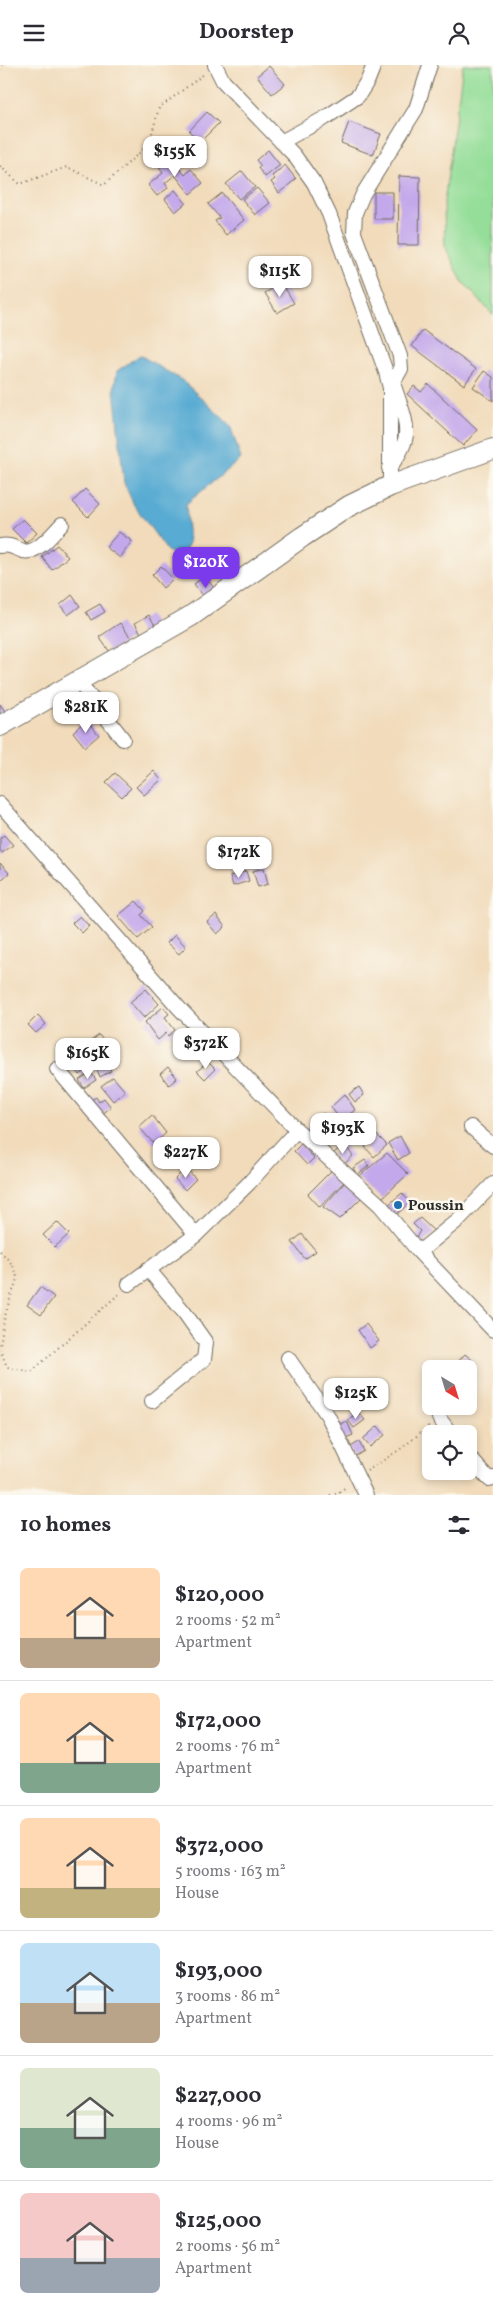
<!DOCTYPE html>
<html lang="en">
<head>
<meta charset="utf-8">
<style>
  :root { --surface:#fff; --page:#f2f2f3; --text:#2b2b33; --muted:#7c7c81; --line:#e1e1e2; --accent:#7c3aed }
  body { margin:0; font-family:Vollkorn,serif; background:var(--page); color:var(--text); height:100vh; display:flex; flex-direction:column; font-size:19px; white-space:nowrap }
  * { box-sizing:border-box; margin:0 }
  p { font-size:16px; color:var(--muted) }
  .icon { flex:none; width:28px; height:28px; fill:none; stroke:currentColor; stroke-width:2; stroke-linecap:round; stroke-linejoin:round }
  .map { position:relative; height:1430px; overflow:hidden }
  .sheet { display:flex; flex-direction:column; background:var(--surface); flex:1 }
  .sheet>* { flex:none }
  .needle { width:32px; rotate:142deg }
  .tools { position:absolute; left:422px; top:1295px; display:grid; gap:10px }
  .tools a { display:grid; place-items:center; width:55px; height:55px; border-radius:8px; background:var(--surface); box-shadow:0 2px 8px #0003; font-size:25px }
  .price { position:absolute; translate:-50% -42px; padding:0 11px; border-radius:10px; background:#fff; color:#222; font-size:16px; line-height:32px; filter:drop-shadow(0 1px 2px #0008) }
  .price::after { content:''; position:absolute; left:50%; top:30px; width:15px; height:11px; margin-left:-8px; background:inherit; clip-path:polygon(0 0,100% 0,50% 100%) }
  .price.selected { background:var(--accent); color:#fff }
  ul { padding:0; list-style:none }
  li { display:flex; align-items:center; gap:15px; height:125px; padding:0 20px }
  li+li { border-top:1px solid var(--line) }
  li span { display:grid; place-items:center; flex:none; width:140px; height:100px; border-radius:8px; color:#555 }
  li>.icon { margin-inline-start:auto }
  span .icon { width:60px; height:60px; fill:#fffc; stroke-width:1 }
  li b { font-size:21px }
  h2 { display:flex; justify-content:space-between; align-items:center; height:60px; padding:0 20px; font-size:21px }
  header { display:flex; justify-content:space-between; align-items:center; height:65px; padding:0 20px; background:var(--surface); font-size:22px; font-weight:700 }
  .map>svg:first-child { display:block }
  .green { fill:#94de99; stroke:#608462 }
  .water { fill:#58abd3; stroke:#426b7f }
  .building { fill:#c3a8eb }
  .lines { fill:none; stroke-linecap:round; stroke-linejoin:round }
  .street-casing { stroke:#70695d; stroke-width:16 }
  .secondary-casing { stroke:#70695d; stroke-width:22 }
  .path { stroke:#70695d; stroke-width:2; stroke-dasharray:1 4; stroke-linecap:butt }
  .street { stroke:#fff; stroke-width:14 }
  .secondary { stroke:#fff; stroke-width:20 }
  .poi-dot { fill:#1f6fb2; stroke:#fbf7ec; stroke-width:2 }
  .labels { text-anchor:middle; stroke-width:5; stroke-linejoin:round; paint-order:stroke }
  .poi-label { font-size:15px; font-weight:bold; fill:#2b2b2b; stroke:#fbf7ec; text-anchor:start }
</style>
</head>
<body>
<header><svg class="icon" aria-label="menu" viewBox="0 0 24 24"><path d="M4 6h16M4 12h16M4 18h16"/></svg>Doorstep<svg class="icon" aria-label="person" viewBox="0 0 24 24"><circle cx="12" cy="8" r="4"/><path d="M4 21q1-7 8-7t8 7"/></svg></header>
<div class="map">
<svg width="493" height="1430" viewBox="0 0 493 1430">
  <rect width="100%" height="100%" fill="#fbf7ec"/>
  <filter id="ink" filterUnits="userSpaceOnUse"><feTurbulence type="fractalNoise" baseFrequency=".02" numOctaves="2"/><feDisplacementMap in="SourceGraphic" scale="10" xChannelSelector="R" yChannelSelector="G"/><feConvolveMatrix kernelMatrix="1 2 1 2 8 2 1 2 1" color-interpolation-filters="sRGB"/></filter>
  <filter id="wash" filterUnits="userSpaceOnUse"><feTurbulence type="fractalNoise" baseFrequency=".0096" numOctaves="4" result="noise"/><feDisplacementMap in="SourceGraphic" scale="20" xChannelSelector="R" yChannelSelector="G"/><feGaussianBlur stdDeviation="1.12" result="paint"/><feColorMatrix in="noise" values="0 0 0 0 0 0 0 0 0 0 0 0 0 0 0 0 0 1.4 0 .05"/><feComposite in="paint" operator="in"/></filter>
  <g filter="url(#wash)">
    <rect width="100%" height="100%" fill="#f1dbbb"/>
    <path class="green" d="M 463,0 L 493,0 L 493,250 L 462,216 L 445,181 L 444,137 Z"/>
    <path class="water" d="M 140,290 L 183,316 L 230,360 L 241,394 L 186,439 L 189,478 L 182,490 L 168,487 L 134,440 L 124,418 L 114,324 L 117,306 Z"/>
    <g id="blocks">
      <path class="building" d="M 269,1 L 285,19 L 272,29 L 257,11 Z
        M 207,47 L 219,58 L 200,77 L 189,66 Z
        M 349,57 L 381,69 L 373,90 L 341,78 Z
        M 268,85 L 280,100 L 265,112 L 258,103 L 261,101 L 256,95 Z
        M 171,93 L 185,110 L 191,104 L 203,118 L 190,129 L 175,110 L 165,118 L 168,123 L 157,131 L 148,120 L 163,108 L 159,103 Z
        M 285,100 L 296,114 L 279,128 L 271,117 L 275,114 L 272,111 Z
        M 242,106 L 255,122 L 239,134 L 226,119 Z
        M 399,111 L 420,112 L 419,180 L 398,180 Z
        M 257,123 L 270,138 L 255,150 L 242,134 Z
        M 175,125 L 186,138 L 175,147 L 165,134 Z
        M 374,127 L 393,127 L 393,154 L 374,154 Z
        M 222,128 L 244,155 L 226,170 L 215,156 L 220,153 L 208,139 Z
        M 282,218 L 294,238 L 277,248 L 265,228 Z
        M 423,265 L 476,304 L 464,320 L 412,281 Z
        M 484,306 L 493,312 L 493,336 L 473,322 Z
        M 428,319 L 477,365 L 463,381 L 407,329 L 414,321 L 421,327 Z
        M 85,424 L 100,439 L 88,452 L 73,437 Z
        M 23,454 L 37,468 L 26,478 L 12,464 Z
        M 119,467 L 132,476 L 120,493 L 106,482 Z
        M 57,480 L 68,492 L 52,505 L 42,492 Z
        M 161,501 L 173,514 L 163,523 L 152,510 Z
        M 205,511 L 218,528 L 207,536 L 194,519 Z
        M 72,530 L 80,541 L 68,550 L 60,540 Z
        M 100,539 L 105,547 L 91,555 L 86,547 Z
        M 149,550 L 157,564 L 143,572 L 135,558 Z
        M 120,558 L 131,573 L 110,587 L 99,572 Z
        M 0,639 L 7,649 L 0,654 Z
        M 86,655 L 99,670 L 85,682 L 73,667 Z
        M 154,706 L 161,715 L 144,730 L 136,722 Z
        M 115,708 L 131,723 L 122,732 L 106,717 Z
        M 4,770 L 13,780 L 2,788 L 0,785 L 0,773 Z
        M 0,798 L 9,808 L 0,816 Z
        M 264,803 L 268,819 L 258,822 L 253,806 Z
        M 246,806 L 249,816 L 233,821 L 230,811 Z
        M 136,836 L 145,846 L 141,850 L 152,862 L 138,874 L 118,851 Z
        M 216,850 L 225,862 L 217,869 L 207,857 Z
        M 80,851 L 89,861 L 82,868 L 72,858 Z
        M 175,870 L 186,882 L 179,889 L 167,878 Z
        M 146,924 L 159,939 L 144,953 L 130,937 Z
        M 163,942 L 169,949 L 165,952 L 175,965 L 168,971 L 166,968 L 158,975 L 145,957 Z
        M 38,950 L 46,959 L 36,968 L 28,960 Z
        M 99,970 L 109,982 L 97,991 L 88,978 Z
        M 104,992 L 111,1006 L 100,1012 L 93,997 Z
        M 79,994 L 87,1004 L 80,1010 L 72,1000 Z
        M 208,997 L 215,1004 L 205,1014 L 197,1006 Z
        M 168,1002 L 177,1013 L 169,1020 L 160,1009 Z
        M 91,1007 L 96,1015 L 84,1023 L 79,1015 Z
        M 113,1012 L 125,1026 L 113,1036 L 101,1021 Z
        M 359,1022 L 364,1030 L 355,1037 L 349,1029 Z
        M 345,1029 L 355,1045 L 341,1056 L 331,1042 Z
        M 96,1032 L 99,1037 L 104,1033 L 111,1042 L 101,1050 L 90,1036 Z
        M 323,1048 L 337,1063 L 321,1079 L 305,1065 Z
        M 152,1050 L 166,1068 L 154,1079 L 139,1062 Z
        M 377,1070 L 387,1080 L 374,1092 L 365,1082 Z
        M 400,1071 L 409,1088 L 398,1095 L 388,1078 Z
        M 301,1079 L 314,1093 L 307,1100 L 294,1086 Z
        M 344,1079 L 353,1091 L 342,1101 L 332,1090 Z
        M 387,1088 L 408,1109 L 382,1133 L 357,1113 Z
        M 365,1095 L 369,1101 L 357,1110 L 353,1103 Z
        M 186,1103 L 196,1114 L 185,1125 L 175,1114 Z
        M 333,1104 L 344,1117 L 320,1142 L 308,1129 Z
        M 346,1116 L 363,1131 L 340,1154 L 323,1142 Z
        M 402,1128 L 410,1137 L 394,1152 L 386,1142 Z
        M 420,1153 L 435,1167 L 421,1180 L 415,1174 L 420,1166 L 413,1159 Z
        M 57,1157 L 69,1169 L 55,1182 L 43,1170 Z
        M 302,1169 L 316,1186 L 305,1194 L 292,1177 Z
        M 40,1222 L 54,1232 L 41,1250 L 27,1240 Z
        M 366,1259 L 379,1276 L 370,1283 L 358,1265 Z
        M 465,1289 L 477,1299 L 469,1309 L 469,1304 L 457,1304 L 454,1301 Z
        M 431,1328 L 431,1341 L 447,1341 L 438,1350 L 423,1336 Z
        M 358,1347 L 365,1355 L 354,1363 L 348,1355 Z
        M 347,1356 L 353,1370 L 343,1374 L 337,1360 Z
        M 378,1361 L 385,1370 L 370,1382 L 363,1374 Z
        M 359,1377 L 364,1386 L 354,1392 L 349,1383 Z"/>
    </g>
  </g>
  <g filter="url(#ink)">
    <use href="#blocks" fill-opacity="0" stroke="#70695d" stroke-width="1"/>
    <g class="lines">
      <defs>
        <path id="street" d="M 215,0 L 223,16 L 294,90 L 314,118 L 329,149 L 386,307 L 390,323 L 390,421
          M 281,77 L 325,53 L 358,31 L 368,15 L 374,0
          M 390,323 L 401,304 L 400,291 L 354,168 L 355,148 L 363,129 L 416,44 L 430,0
          M 389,403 C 416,370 406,358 394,321
          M 0,481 C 10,479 14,483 23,486 C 37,490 53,468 62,459
          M 78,616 L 123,674
          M 0,739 L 179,943 L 297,1065 L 380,1140 L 419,1187 L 493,1265
          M 57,1004 L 196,1170
          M 471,1062 L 493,1081
          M 419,1187 L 458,1155 L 493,1119
          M 148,1204 L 184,1247 L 206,1278 L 204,1294 L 152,1336
          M 129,1219 L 196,1170 L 249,1118 L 297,1065
          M 288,1293 L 328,1351 L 366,1430
          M 439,1353 L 451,1369
          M 469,1392 L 489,1414 L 493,1413"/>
        <path id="secondary" d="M 0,661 L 191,551 L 302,472 L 349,441 L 390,421 L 493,384"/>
      </defs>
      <use href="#street" class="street-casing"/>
      <use href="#secondary" class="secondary-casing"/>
      <path class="path" d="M 0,5 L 2,0
        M 0,101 L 20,119 L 67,102 L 104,120 L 149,79 L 159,43 L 204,9
        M 0,1186 C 27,1213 15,1213 7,1244 C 3,1256 2,1270 0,1282
        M 0,1284 L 7,1302 L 31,1307 L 120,1228
        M 367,1406 L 402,1383 L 430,1360
        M 330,1430 L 338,1428 L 347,1421"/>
      <use href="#street" class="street"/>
      <use href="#secondary" class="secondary"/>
    </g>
  </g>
  <circle class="poi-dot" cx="398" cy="1140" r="5"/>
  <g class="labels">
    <g class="poi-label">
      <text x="408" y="1145">Poussin</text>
    </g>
  </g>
</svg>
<div class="tools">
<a><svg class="needle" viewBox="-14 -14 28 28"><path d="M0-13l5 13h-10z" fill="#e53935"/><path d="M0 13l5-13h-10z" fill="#7c7c81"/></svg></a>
<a><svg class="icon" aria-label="locate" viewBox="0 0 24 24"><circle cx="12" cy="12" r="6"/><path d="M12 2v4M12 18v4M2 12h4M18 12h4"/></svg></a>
</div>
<b class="price" style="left:175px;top:113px">$155K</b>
<b class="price" style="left:280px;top:233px">$115K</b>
<b class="price selected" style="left:206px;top:524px">$120K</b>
<b class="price" style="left:86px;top:669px">$281K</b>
<b class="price" style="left:239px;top:814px">$172K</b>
<b class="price" style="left:206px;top:1005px">$372K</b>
<b class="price" style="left:88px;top:1015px">$165K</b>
<b class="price" style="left:343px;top:1090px">$193K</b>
<b class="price" style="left:186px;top:1114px">$227K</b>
<b class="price" style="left:356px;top:1355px">$125K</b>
</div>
<section class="sheet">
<h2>10 homes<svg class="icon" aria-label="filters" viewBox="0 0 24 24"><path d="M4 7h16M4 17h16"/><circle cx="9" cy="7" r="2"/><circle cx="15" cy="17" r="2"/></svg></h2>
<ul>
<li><span style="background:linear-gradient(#ffd9b3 70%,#b9a48a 0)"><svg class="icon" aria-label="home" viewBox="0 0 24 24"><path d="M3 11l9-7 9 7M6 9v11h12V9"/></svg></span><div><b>$120,000</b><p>2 rooms · 52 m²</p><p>Apartment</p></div></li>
<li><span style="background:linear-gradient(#ffd9b3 70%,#7fa58c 0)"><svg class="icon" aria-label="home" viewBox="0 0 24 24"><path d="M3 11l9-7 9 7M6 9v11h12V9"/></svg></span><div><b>$172,000</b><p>2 rooms · 76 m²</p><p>Apartment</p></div></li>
<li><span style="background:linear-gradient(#ffd9b3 70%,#c2b280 0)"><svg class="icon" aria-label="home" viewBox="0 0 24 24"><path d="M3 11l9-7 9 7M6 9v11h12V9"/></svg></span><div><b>$372,000</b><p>5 rooms · 163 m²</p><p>House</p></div></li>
<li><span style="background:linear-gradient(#bfe0f5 60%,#b9a48a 0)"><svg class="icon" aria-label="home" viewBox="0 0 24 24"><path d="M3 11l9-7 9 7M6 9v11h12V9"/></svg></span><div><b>$193,000</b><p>3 rooms · 86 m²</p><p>Apartment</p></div></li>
<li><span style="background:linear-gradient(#dfe7d0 60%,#7fa58c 0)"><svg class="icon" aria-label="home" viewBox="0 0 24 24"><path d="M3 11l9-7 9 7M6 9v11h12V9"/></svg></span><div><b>$227,000</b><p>4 rooms · 96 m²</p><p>House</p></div></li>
<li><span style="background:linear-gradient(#f6c9c9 65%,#9aa5b1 0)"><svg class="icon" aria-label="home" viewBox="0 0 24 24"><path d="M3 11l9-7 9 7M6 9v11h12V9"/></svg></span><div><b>$125,000</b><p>2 rooms · 56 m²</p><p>Apartment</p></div></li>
</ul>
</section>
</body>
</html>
